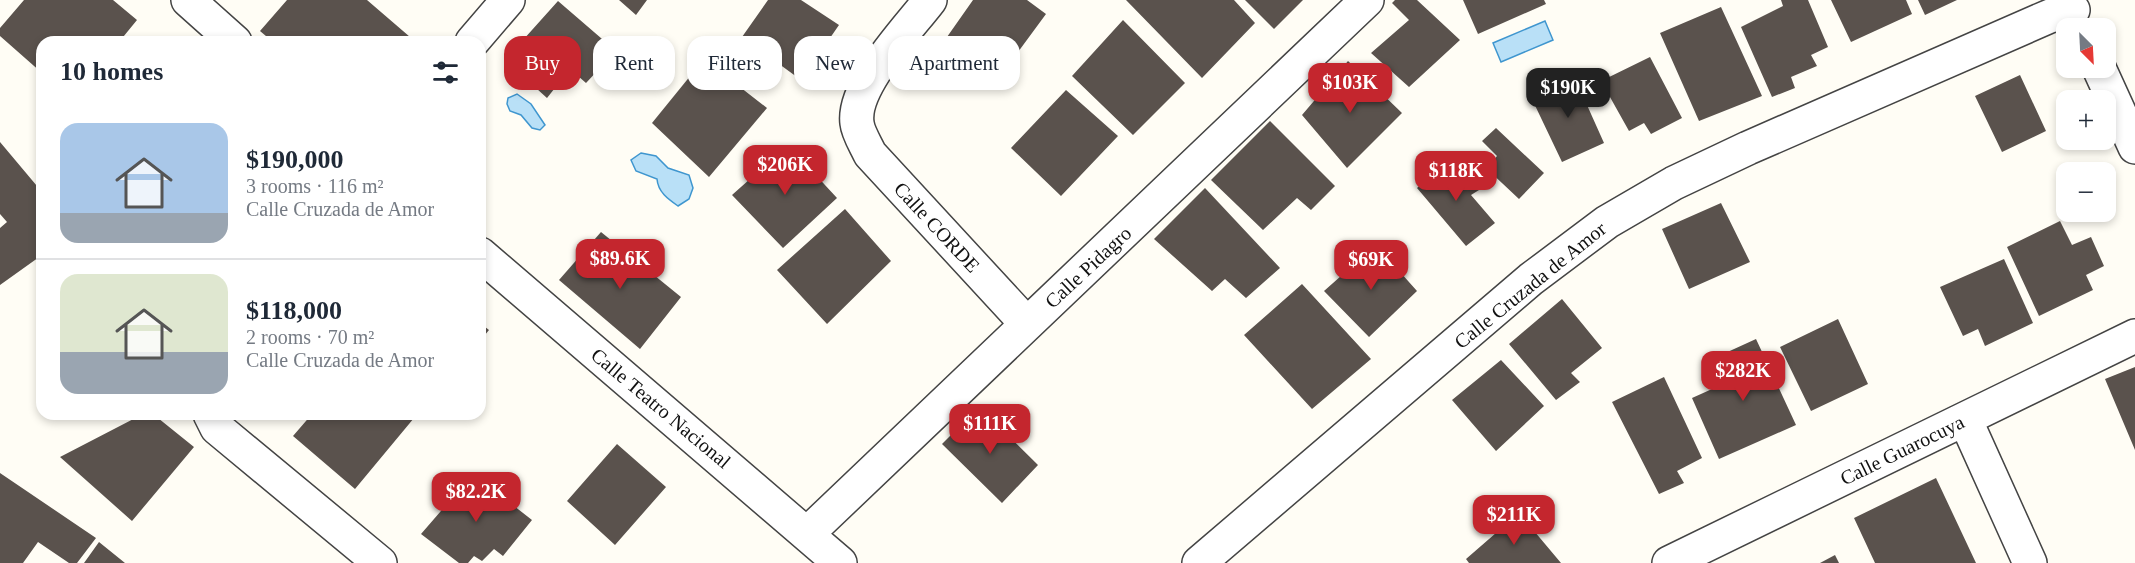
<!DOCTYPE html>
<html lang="en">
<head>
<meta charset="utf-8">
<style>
  :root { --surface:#fff; --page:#f6f6f7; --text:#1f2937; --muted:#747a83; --line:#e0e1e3; --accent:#c4262e }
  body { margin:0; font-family:"Times New Roman",serif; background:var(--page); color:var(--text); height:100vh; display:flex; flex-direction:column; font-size:22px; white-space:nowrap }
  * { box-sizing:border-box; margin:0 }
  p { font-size:20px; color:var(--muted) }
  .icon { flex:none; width:33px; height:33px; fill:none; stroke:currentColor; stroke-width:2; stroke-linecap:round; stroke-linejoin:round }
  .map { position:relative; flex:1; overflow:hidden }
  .details { position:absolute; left:36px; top:36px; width:450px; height:384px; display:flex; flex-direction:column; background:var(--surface); border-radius:18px; box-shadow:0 3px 9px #0003 }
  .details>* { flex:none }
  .hud { position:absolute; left:504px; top:36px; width:570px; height:54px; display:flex; gap:12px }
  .needle { width:39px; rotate:156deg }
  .tools { position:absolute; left:2056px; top:18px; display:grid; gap:12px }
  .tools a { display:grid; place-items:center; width:60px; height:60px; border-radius:12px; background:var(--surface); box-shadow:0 3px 9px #0003; font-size:30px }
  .price { position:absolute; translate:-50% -51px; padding:0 14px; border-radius:12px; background:var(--accent); color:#fff; font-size:20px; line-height:39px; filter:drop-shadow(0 2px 3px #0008) }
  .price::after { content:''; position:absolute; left:50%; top:36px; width:18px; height:14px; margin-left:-9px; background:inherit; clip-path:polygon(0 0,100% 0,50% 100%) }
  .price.on { background:#222; color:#fff }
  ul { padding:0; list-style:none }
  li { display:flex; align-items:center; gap:18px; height:150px; padding:0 24px }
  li+li { border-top:2px solid var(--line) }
  li span { display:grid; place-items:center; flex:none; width:168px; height:120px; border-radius:18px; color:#555 }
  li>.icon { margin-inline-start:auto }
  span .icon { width:72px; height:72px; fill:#fffc; stroke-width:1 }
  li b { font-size:26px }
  h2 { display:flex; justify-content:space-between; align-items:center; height:72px; padding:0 24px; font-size:26px }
  .tag { padding:0 21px; border-radius:18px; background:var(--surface); box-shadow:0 3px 9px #0003; font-size:21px; line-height:54px }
  .tag.on { background:var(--accent); color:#fff }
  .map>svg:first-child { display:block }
  .water { fill:#b9e0f7; stroke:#3f96cf; stroke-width:1.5 }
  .building { fill:#5a524d }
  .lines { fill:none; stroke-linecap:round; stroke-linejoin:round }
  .minor-casing { stroke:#444; stroke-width:36 }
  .minor { stroke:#fff; stroke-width:33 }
  .labels { text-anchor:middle; stroke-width:6; stroke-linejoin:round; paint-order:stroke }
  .street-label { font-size:20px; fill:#111; stroke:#fff }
</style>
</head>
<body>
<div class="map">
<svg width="2135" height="563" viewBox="0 0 2135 563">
  <rect width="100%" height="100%" fill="#fffdf5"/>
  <path class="water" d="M 1545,21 L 1553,40 L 1501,62 L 1493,43 Z
    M 517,94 L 531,104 L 545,125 L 540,130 L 532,128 L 521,115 L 510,111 L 507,104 L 508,98 Z
    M 641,153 L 656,156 L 668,168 L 689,175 L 693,188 L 689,199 L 678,206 C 668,199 658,192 657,179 L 636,171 L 631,160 Z"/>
  <path class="building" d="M 24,0 L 113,0 L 137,20 L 119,42 L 42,42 L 42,73 L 0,36 L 0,28 Z
    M 287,0 L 367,0 L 410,37 L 406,42 L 273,42 L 260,31 Z
    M 619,0 L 647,0 L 636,15 Z
    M 768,0 L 801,0 L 839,25 L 801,80 L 742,37 Z
    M 973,0 L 1027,0 L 1046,14 L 998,79 L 947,37 Z
    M 1126,0 L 1234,0 L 1255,23 L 1202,78 Z
    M 1245,0 L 1303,0 L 1274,29 Z
    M 1395,0 L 1417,0 L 1460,40 L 1409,87 L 1371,53 L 1409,20 L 1392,3 Z
    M 1463,0 L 1544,0 L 1546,4 L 1478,34 Z
    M 1781,0 L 1808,0 L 1828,47 L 1811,55 L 1817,66 L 1791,77 L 1795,88 L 1772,97 L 1741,27 L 1783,6 Z
    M 1831,0 L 1906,0 L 1912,14 L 1851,42 Z
    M 1918,0 L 1957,0 L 1925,15 Z
    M 558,1 L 616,51 L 586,83 L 570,69 L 547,98 L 505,60 Z
    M 1721,7 L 1762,96 L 1699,121 L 1660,33 Z
    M 1123,20 L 1185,83 L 1133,135 L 1072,76 Z
    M 1650,57 L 1682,118 L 1651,134 L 1644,123 L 1629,131 L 1601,81 Z
    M 704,59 L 767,108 L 709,177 L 652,123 Z
    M 1348,61 L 1402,113 L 1347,168 L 1302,115 Z
    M 2020,75 L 2046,131 L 2002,152 L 1975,96 Z
    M 1574,76 L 1604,143 L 1562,162 L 1531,97 Z
    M 1066,90 L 1118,136 L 1061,196 L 1011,148 Z
    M 1270,121 L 1335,186 L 1311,210 L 1297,198 L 1263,230 L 1211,180 Z
    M 1496,128 L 1544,173 L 1519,199 L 1486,168 L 1497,156 L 1482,141 Z
    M 0,142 L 42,192 L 42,255 L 0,285 L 0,228 L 7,222 L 0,214 Z
    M 788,145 L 837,198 L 783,248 L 732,195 Z
    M 1452,157 L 1479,190 L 1471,195 L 1495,223 L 1466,246 L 1417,188 Z
    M 1205,188 L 1280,268 L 1246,298 L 1225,279 L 1212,291 L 1154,239 Z
    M 1721,203 L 1750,262 L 1689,289 L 1662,229 Z
    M 845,209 L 891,261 L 827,324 L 777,270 Z
    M 2060,221 L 2072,245 L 2091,237 L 2104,266 L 2086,275 L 2093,290 L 2039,316 L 2007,247 Z
    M 601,232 L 681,297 L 640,349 L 559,280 Z
    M 1376,245 L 1417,291 L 1369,337 L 1324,291 Z
    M 2004,259 L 2033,323 L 1985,346 L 1978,329 L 1963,336 L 1940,287 Z
    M 1302,284 L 1371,359 L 1312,409 L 1244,335 Z
    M 1562,299 L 1602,348 L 1571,373 L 1580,382 L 1556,400 L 1509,344 Z
    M 1838,319 L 1868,384 L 1811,411 L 1780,347 Z
    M 480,323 L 489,330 L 480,341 Z
    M 1756,339 L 1796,425 L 1719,459 L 1692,398 L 1721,385 L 1710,360 Z
    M 1501,360 L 1544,406 L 1496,451 L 1452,400 Z
    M 2135,367 L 2135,450 L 2105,379 Z
    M 1664,377 L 1702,458 L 1677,471 L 1684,483 L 1659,494 L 1612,402 Z
    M 979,407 L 1038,465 L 1002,503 L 942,444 Z
    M 143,414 L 153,414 L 194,447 L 132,521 L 60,457 Z
    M 312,414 L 409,414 L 414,418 L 355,489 L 293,436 Z
    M 617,444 L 666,487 L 615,545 L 567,501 Z
    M 0,473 L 96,538 L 77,563 L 69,563 L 38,542 L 23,563 L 0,563 Z
    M 473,474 L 532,520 L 503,556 L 494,549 L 482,561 L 474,556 L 468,563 L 459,563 L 421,534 Z
    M 1936,478 L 1976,563 L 1875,563 L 1854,518 Z
    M 1519,513 L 1561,563 L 1469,563 L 1466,559 Z
    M 99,542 L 125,563 L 84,563 Z
    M 1835,555 L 1839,563 L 1820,563 Z"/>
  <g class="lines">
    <defs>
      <path id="minor" d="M 188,0 L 235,42
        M 930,0 C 908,29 852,86 857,123 C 858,133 866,145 870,154 L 1026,323
        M 472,42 L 508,0
        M 2099,68 L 2135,147
        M 480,254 L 840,563
        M 210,414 L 217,428 L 380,563
        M 1965,419 L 2030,563
        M 808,533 C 993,355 1181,179 1367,0
        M 1199,563 L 1531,279 L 1607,222 L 1674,183 L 1748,148 L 2050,16 L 2073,10
        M 1669,563 L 2135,336"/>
    </defs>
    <use href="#minor" class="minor-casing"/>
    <use href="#minor" class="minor"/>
  </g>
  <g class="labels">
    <g class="street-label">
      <text transform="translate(937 227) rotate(47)" y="7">Calle CORDE</text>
      <text transform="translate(1088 267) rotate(-43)" y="7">Calle Pidagro</text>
      <text transform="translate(1530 285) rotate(-39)" y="7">Calle Cruzada de Amor</text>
      <text transform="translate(661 408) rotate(40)" y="7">Calle Teatro Nacional</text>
      <text transform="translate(1902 450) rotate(-26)" y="7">Calle Guarocuya</text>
    </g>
  </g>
</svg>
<div class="tools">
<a><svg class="needle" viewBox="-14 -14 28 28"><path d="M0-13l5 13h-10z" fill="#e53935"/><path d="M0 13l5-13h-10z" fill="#747a83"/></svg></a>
<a>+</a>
<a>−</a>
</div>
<b class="price" style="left:1350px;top:114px">$103K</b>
<b class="price on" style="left:1568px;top:119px">$190K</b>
<b class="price" style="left:785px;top:196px">$206K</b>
<b class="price" style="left:1456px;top:202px">$118K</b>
<b class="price" style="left:620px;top:290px">$89.6K</b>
<b class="price" style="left:1371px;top:291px">$69K</b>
<b class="price" style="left:1743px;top:402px">$282K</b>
<b class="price" style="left:990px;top:455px">$111K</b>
<b class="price" style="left:476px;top:523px">$82.2K</b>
<b class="price" style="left:1514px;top:546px">$211K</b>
<div class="hud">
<a class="tag on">Buy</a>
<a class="tag">Rent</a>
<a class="tag">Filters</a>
<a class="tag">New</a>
<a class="tag">Apartment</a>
</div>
<section class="details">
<h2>10 homes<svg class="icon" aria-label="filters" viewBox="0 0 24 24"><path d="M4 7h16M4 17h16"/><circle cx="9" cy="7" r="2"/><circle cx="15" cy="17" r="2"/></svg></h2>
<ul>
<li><span style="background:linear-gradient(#a9c7e8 75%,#9aa5b1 0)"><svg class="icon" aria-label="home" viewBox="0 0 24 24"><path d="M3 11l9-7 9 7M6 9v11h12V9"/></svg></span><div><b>$190,000</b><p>3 rooms · 116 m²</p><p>Calle Cruzada de Amor</p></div></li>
<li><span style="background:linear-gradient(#dfe7d0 65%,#9aa5b1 0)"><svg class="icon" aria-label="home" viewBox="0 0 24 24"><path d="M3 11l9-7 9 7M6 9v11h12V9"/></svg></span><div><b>$118,000</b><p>2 rooms · 70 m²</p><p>Calle Cruzada de Amor</p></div></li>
</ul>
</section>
</div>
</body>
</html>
